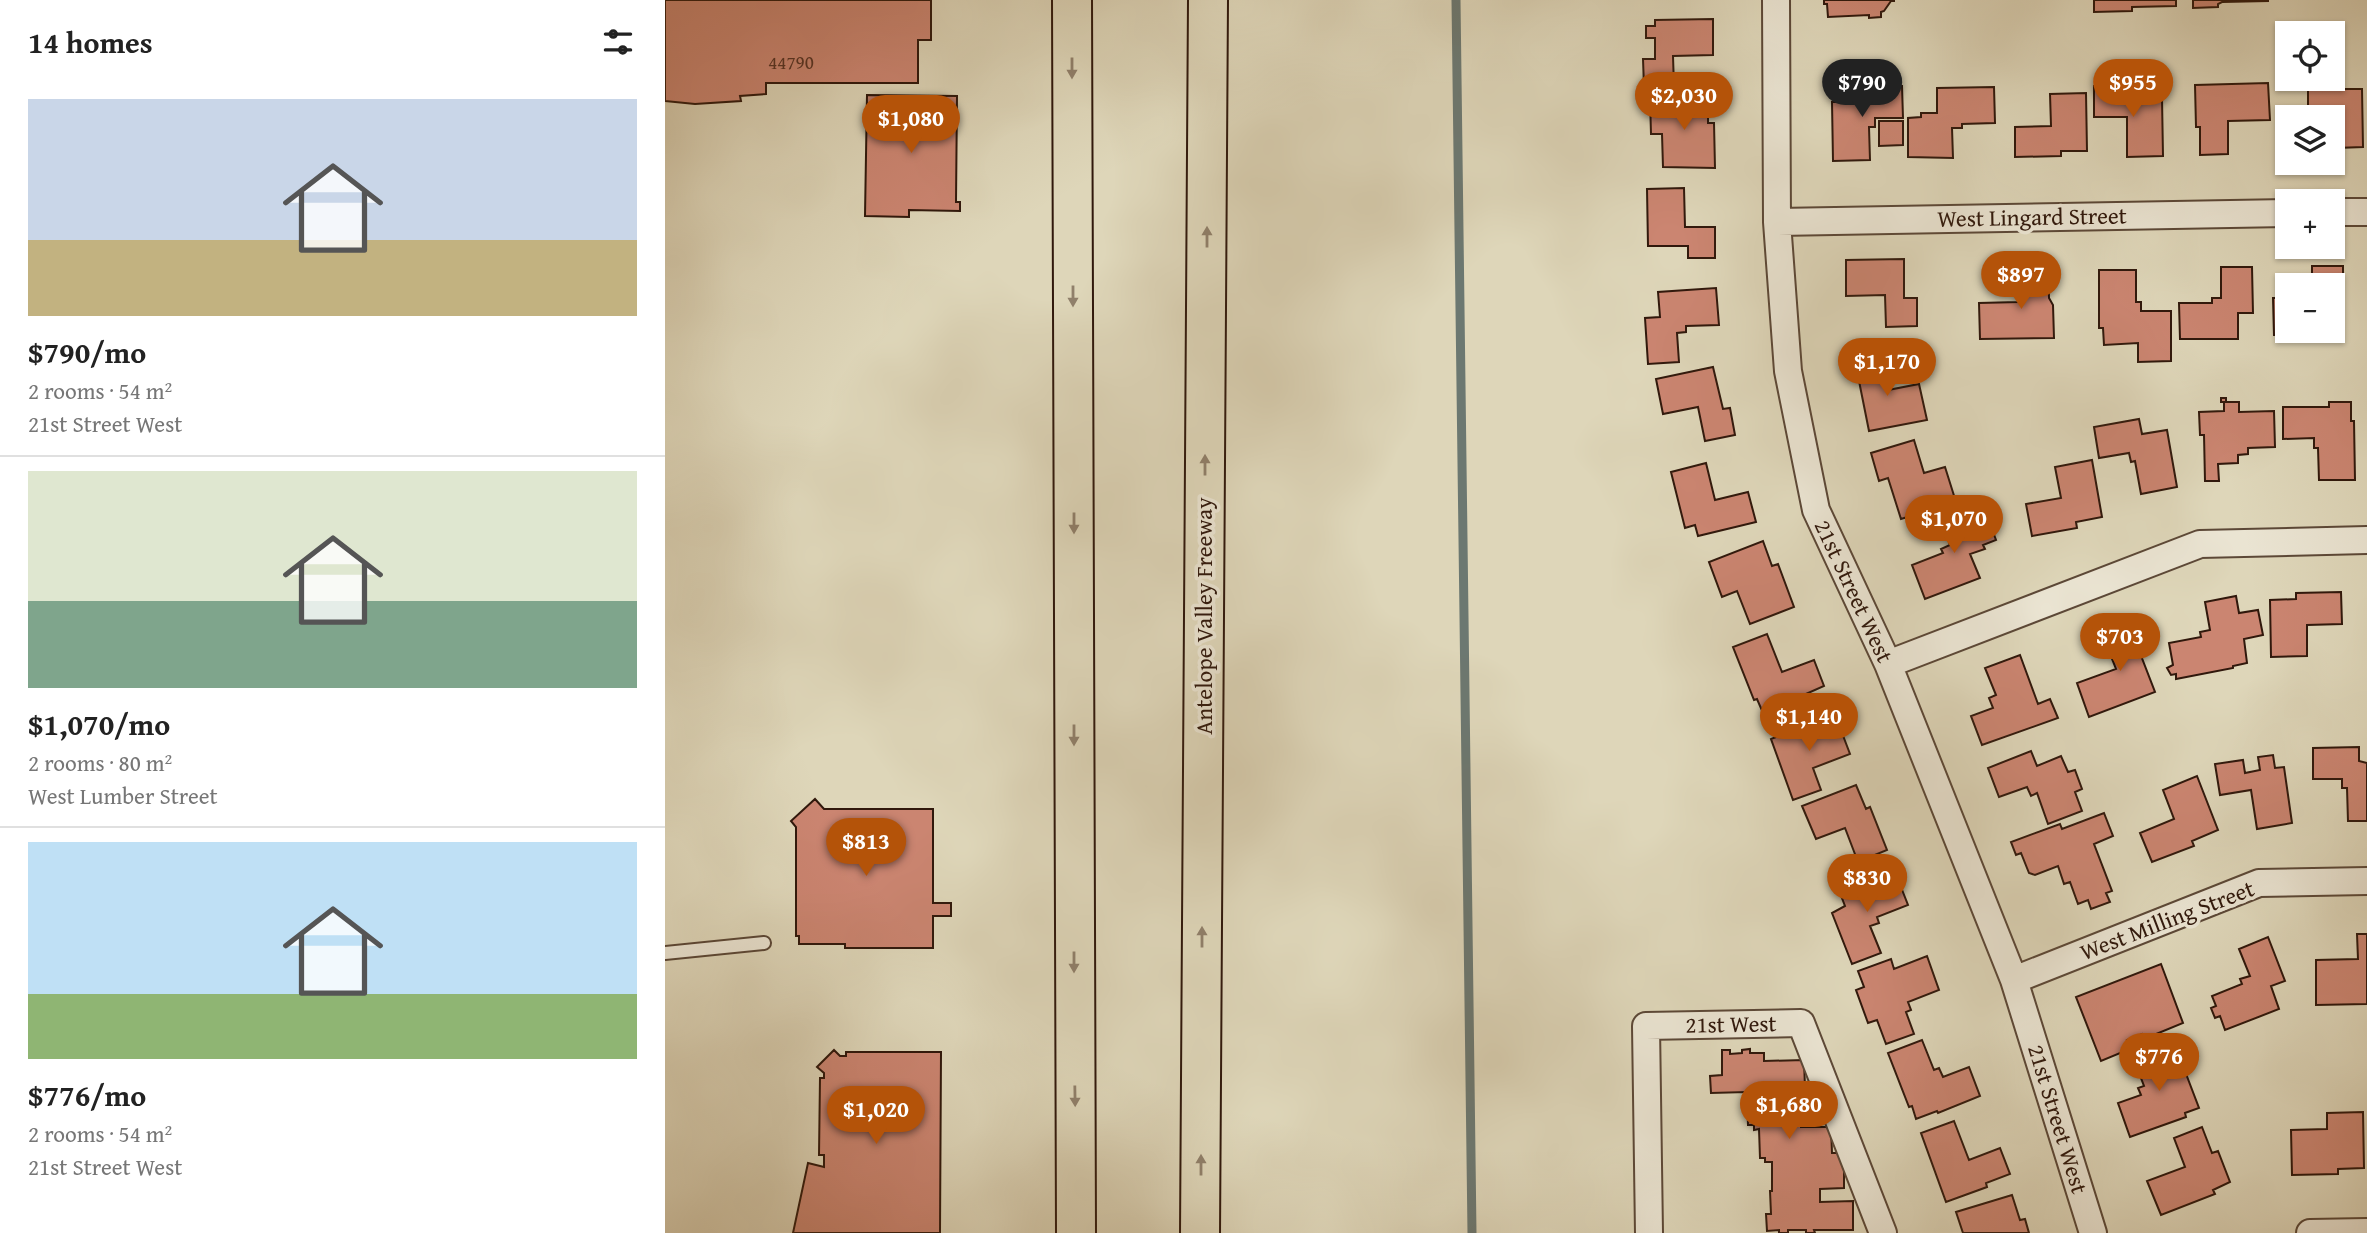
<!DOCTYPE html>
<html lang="en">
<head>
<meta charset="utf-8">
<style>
  :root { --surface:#fff; --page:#f2f2f2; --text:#222; --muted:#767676; --line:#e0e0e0; --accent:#b45309 }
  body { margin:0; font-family:"Gentium Book Plus",serif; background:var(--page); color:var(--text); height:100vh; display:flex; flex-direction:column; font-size:26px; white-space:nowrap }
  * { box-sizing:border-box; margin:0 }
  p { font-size:23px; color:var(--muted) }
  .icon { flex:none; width:38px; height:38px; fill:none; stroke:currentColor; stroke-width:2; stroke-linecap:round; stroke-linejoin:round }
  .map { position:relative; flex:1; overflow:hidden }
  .sheet { display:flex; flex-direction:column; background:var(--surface); width:665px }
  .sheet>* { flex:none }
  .buttons { position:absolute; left:1610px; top:21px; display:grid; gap:14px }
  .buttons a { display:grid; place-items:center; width:70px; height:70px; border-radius:0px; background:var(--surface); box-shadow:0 2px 5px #0004; font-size:35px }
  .price { position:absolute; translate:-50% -60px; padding:0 16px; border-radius:24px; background:var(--accent); color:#fff; font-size:23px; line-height:46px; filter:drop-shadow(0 2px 4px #0008) }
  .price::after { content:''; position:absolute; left:50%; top:42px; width:21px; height:16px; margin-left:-10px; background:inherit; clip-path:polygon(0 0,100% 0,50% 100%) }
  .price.current { background:#222; color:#fff }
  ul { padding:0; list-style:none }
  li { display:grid; align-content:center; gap:14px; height:371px; padding:0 28px }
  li+li { border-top:2px solid var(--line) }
  li span { display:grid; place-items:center; height:217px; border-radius:0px; color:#555 }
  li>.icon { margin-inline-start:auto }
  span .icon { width:126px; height:126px; fill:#fffc; stroke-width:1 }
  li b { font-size:30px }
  h2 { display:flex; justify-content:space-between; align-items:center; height:84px; padding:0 28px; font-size:30px }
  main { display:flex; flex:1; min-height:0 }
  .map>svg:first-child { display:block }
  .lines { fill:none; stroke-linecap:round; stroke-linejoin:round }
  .stream { stroke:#6c7871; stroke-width:9 }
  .building { fill:#cb8571; stroke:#30180c; stroke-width:2 }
  .lane-casing { stroke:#5c4837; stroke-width:16 }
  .street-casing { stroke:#5c4837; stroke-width:30 }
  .highway-casing { stroke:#30180c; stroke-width:42 }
  .lane { stroke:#eae4d2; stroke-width:12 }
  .street { stroke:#eae4d2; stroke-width:26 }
  .highway { stroke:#ded6b9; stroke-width:38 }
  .oneway { fill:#90806b }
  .labels { text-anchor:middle; stroke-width:7; stroke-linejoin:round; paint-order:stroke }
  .number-label { font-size:19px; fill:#573325 }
  .street-label { font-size:23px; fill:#30180c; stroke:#eae4d2 }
</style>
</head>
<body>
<main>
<section class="sheet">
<h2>14 homes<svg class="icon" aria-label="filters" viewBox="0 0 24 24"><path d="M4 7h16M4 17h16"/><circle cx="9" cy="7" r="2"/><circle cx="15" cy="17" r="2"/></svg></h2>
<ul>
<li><span style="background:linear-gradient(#c9d6e8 65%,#c2b280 0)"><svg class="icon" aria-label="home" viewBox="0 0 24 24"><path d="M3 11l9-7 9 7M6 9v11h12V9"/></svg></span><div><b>$790/mo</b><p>2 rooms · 54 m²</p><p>21st Street West</p></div></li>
<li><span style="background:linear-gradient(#dfe7d0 60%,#7fa58c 0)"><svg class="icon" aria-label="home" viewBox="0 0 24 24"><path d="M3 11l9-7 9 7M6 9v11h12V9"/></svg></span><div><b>$1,070/mo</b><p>2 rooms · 80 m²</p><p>West Lumber Street</p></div></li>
<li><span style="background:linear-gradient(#bfe0f5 70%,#8fb573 0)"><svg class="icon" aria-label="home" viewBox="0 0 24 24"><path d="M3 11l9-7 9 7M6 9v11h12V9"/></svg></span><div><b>$776/mo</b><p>2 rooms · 54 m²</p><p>21st Street West</p></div></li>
</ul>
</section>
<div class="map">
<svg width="1702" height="1233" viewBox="0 0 1702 1233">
  <rect width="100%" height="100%" fill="#ded6b9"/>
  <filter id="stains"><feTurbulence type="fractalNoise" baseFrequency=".00286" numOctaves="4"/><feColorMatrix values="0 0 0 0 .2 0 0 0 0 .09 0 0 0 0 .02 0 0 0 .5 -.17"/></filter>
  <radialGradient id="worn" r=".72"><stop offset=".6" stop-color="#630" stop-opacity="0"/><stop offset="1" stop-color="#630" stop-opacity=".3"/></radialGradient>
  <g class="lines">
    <path class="stream" d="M 791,0 L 807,1233"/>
  </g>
  <path class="building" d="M 0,0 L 266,0 L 266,40 L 253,40 L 253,83 L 101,83 L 101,94 L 75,96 L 76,101 L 30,104 L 0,101 Z
    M 1159,0 L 1229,0 L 1229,1 L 1226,1 L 1219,11 L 1216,12 L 1216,17 L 1204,18 L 1204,15 L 1163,17 L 1162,4 L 1159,4 Z
    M 1429,0 L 1511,0 L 1511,6 L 1467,7 L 1467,11 L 1429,12 Z
    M 1528,0 L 1603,0 L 1603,1 L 1557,2 L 1553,4 L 1553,7 L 1528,8 Z
    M 1048,19 L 1048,55 L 1008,56 L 1009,87 L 979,87 L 978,59 L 990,59 L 990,38 L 981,38 L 981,26 L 990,26 L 990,20 Z
    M 1603,83 L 1605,120 L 1563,121 L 1563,154 L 1535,155 L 1535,127 L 1531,127 L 1530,85 Z
    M 1643,83 L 1664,83 L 1664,89 L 1697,89 L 1698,147 L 1671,148 L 1671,153 L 1668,153 L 1668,117 L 1643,117 Z
    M 1458,85 L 1458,99 L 1497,98 L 1498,156 L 1462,157 L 1462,117 L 1429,117 L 1429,86 Z
    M 1237,86 L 1238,118 L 1210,118 L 1210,127 L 1204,127 L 1205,160 L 1168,161 L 1167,102 L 1176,102 L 1175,88 Z
    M 1329,87 L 1330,123 L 1297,124 L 1297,128 L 1287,128 L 1288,158 L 1243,157 L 1243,118 L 1256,117 L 1256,113 L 1272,113 L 1272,88 Z
    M 1421,93 L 1422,151 L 1396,151 L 1396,156 L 1350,157 L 1350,127 L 1386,126 L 1385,94 Z
    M 202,95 L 292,96 L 291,202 L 295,202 L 295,211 L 244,210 L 244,217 L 200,216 Z
    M 1043,97 L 1043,123 L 1049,123 L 1050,168 L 998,167 L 997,134 L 986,134 L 985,98 Z
    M 1214,121 L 1238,121 L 1238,145 L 1214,146 Z
    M 1019,188 L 1020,227 L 1050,227 L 1050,258 L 1023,258 L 1023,246 L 983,246 L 982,189 Z
    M 1239,259 L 1239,298 L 1252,298 L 1252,326 L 1221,327 L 1220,295 L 1181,296 L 1181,260 Z
    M 1647,266 L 1678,266 L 1678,294 L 1668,294 L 1668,285 L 1647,285 Z
    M 1556,267 L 1587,267 L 1588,313 L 1573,313 L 1573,339 L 1515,339 L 1514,303 L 1547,303 L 1547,298 L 1556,298 Z
    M 1383,270 L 1384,298 L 1388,305 L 1389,338 L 1315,339 L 1314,303 L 1353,302 L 1353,271 Z
    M 1434,270 L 1471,270 L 1471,302 L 1476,302 L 1476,311 L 1506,311 L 1506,361 L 1473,362 L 1473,343 L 1439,345 L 1438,328 L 1434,328 Z
    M 1051,288 L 1054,325 L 1021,326 L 1021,332 L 1012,333 L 1014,362 L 983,364 L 980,318 L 995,317 L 993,292 Z
    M 1608,298 L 1622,298 L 1622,331 L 1666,331 L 1666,334 L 1609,335 Z
    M 1216,355 L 1223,390 L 1254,384 L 1262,420 L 1204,431 L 1190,361 Z
    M 1048,367 L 1058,409 L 1065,408 L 1070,435 L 1040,441 L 1033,407 L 998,414 L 991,379 Z
    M 1556,398 L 1561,398 L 1561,402 L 1574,402 L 1574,412 L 1609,411 L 1610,447 L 1583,448 L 1583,454 L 1573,455 L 1573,463 L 1553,464 L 1554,481 L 1540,481 L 1539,435 L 1535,435 L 1534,412 L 1559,411 L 1559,402 L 1556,402 Z
    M 1664,402 L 1686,402 L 1686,421 L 1689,421 L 1690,480 L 1654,480 L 1653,448 L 1649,448 L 1649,438 L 1618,439 L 1618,407 L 1664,407 Z
    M 1474,419 L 1477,434 L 1502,430 L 1512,487 L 1476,494 L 1470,461 L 1466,462 L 1464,453 L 1434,458 L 1429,427 Z
    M 1249,440 L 1259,473 L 1280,467 L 1291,502 L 1236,519 L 1223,478 L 1214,481 L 1206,453 Z
    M 1427,460 L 1437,517 L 1411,522 L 1412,528 L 1367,536 L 1361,504 L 1396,498 L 1390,467 Z
    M 1041,463 L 1050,500 L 1083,492 L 1091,522 L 1033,536 L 1030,525 L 1020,528 L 1006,472 Z
    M 1304,506 L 1312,529 L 1325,524 L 1331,540 L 1318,545 L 1320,549 L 1305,554 L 1315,578 L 1260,599 L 1247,565 L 1278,553 L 1276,549 L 1285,545 L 1275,517 Z
    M 1098,541 L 1107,566 L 1113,564 L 1129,607 L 1085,624 L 1072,591 L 1057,597 L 1044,562 Z
    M 1676,592 L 1677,624 L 1642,625 L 1642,656 L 1606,657 L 1605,600 L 1631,599 L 1631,593 Z
    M 1571,596 L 1574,613 L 1593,610 L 1598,635 L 1579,639 L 1582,663 L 1568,666 L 1568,668 L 1511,679 L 1511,674 L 1506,675 L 1502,668 L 1508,665 L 1504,643 L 1536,637 L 1535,632 L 1545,630 L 1540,602 Z
    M 1478,622 L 1487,649 L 1475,653 L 1490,692 L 1424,717 L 1412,683 L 1451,669 L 1438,636 Z
    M 1102,634 L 1117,672 L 1149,660 L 1159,686 L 1098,713 L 1092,699 L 1089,700 L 1068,647 Z
    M 1355,655 L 1373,704 L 1385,699 L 1393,718 L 1317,745 L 1306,716 L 1328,708 L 1324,698 L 1331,695 L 1320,668 Z
    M 1169,712 L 1185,754 L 1148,768 L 1156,790 L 1128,800 L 1106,739 L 1116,735 L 1115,733 Z
    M 1694,747 L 1694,761 L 1702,763 L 1702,821 L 1683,821 L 1682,788 L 1677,788 L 1677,779 L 1648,779 L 1648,748 Z
    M 1366,751 L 1372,766 L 1396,756 L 1403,772 L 1410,770 L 1417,789 L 1410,792 L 1417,811 L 1383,824 L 1372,793 L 1366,796 L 1362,787 L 1334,797 L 1323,768 Z
    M 1608,755 L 1610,768 L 1619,767 L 1627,823 L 1592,829 L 1586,790 L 1555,795 L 1550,764 L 1578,760 L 1580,773 L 1595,770 L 1593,757 Z
    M 1532,776 L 1553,830 L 1527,841 L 1529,846 L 1487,862 L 1475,833 L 1509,819 L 1498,790 Z
    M 1191,785 L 1201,809 L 1205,807 L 1222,850 L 1193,862 L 1180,828 L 1151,839 L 1137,806 Z
    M 150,799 L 159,809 L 268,809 L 268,903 L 286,903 L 286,916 L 268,916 L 268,948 L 180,948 L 180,944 L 134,944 L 134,936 L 131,936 L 131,827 L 126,821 Z
    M 1439,813 L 1448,836 L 1429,844 L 1447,891 L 1441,893 L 1445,902 L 1426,909 L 1423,900 L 1413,904 L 1405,882 L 1399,884 L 1393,866 L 1370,875 L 1364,873 L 1356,853 L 1351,855 L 1346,842 L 1395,824 L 1397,829 Z
    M 1230,872 L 1243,905 L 1212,917 L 1214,923 L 1205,926 L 1216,953 L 1187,964 L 1167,913 L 1180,906 L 1175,893 Z
    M 1692,934 L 1702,934 L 1702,1004 L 1651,1005 L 1651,960 L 1693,959 Z
    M 1603,937 L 1620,981 L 1606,986 L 1614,1009 L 1560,1030 L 1555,1016 L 1550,1018 L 1546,1008 L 1551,1006 L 1547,996 L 1577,984 L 1575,979 L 1585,976 L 1574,949 Z
    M 1262,956 L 1274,990 L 1243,1002 L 1246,1010 L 1241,1012 L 1249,1034 L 1221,1044 L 1212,1020 L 1203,1023 L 1191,990 L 1199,987 L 1193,971 L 1226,959 L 1229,969 Z
    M 1496,964 L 1518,1023 L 1491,1034 L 1495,1043 L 1482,1048 L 1477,1034 L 1462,1040 L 1465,1049 L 1436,1061 L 1411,997 Z
    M 1257,1040 L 1269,1070 L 1274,1068 L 1278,1077 L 1304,1067 L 1315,1096 L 1273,1113 L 1272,1111 L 1251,1119 L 1247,1106 L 1244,1107 L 1223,1053 Z
    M 1510,1045 L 1534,1108 L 1520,1113 L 1521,1117 L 1465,1137 L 1453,1103 L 1476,1095 L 1473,1088 L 1479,1086 L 1469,1060 Z
    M 1085,1049 L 1085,1053 L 1099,1053 L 1099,1061 L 1139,1060 L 1140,1088 L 1154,1088 L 1155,1122 L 1136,1122 L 1136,1127 L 1166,1127 L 1167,1153 L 1179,1153 L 1179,1188 L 1155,1189 L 1155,1202 L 1188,1201 L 1188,1230 L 1149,1230 L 1150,1233 L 1141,1233 L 1141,1230 L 1123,1230 L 1123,1233 L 1114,1233 L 1114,1230 L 1102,1231 L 1101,1214 L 1106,1214 L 1105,1191 L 1107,1191 L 1107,1162 L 1100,1162 L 1100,1158 L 1095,1158 L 1094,1129 L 1089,1130 L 1089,1125 L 1083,1125 L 1082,1092 L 1046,1093 L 1045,1076 L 1057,1075 L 1057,1050 L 1065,1050 L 1065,1054 L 1077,1053 L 1077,1050 Z
    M 169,1050 L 175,1056 L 181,1056 L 181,1052 L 276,1052 L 275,1233 L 128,1233 L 143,1163 L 159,1167 L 159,1155 L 154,1155 L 155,1078 L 159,1078 L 159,1073 L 152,1067 Z
    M 1698,1112 L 1699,1168 L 1673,1169 L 1673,1174 L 1627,1175 L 1626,1130 L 1662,1129 L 1662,1113 Z
    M 1289,1121 L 1304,1160 L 1335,1148 L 1345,1174 L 1321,1183 L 1322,1187 L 1281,1202 L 1256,1133 Z
    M 1537,1127 L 1547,1153 L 1553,1151 L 1565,1182 L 1548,1190 L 1550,1194 L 1496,1215 L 1482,1181 L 1520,1167 L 1509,1138 Z
    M 1347,1195 L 1355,1220 L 1360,1219 L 1364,1233 L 1298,1233 L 1291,1212 Z"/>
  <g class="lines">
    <defs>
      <path id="lane" d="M 0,953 L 99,943"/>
      <path id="street" d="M 1111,0 L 1112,222 L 1123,371 L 1151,510 L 1223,664 L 1349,980 L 1428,1233
        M 1668,212 L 1702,212
        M 1112,222 L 1622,213
        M 1223,664 L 1535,544 L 1702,540
        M 1349,980 L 1594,883 L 1702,881
        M 984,1233 L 981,1026 L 1136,1023 L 1218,1233
        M 1645,1233 L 1702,1232"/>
      <path id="highway" d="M 407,0 L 411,1233
        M 535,1233 L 543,0"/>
    </defs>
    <use href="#lane" class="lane-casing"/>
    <use href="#street" class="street-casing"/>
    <use href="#highway" class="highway-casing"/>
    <use href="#lane" class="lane"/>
    <use href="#street" class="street"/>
    <use href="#highway" class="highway"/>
  </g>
  <defs><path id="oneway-solid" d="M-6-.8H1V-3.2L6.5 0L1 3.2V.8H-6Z" transform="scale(1.75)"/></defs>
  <g class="oneway">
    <use href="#oneway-solid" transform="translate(407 68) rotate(90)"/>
    <use href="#oneway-solid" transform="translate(542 237) rotate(-90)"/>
    <use href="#oneway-solid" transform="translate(408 296) rotate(90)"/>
    <use href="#oneway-solid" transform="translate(540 465) rotate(-90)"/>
    <use href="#oneway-solid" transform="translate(409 523) rotate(90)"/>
    <use href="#oneway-solid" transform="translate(409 735) rotate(90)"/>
    <use href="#oneway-solid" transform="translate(537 937) rotate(-90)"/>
    <use href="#oneway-solid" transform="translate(409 962) rotate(90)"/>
    <use href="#oneway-solid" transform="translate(410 1096) rotate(89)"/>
    <use href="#oneway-solid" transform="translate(536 1165) rotate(-90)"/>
  </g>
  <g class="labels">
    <g class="number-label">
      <text x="126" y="69">44790</text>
    </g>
    <g class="street-label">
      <text transform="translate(1367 217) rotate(-1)" y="8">West Lingard Street</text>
      <text transform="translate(1189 591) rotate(65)" y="8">21st Street West</text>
      <text transform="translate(539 616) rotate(-90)" y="8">Antelope Valley Freeway</text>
      <text transform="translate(1502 920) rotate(-21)" y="8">West Milling Street</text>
      <text transform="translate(1066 1024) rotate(-1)" y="8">21st West</text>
      <text transform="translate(1393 1119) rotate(73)" y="8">21st Street West</text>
    </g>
  </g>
  <rect width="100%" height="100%" filter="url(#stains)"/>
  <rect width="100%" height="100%" fill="url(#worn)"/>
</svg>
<div class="buttons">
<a><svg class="icon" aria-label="locate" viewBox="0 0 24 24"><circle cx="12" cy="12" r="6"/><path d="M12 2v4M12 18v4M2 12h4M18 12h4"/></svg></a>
<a><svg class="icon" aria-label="layers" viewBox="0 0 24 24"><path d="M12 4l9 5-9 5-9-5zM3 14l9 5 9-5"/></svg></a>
<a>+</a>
<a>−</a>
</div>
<b class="price current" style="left:1197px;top:119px">$790</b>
<b class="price" style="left:1468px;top:119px">$955</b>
<b class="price" style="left:1019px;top:132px">$2,030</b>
<b class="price" style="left:246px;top:155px">$1,080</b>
<b class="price" style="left:1356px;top:311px">$897</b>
<b class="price" style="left:1222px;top:398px">$1,170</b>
<b class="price" style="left:1289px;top:555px">$1,070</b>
<b class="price" style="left:1455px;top:673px">$703</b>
<b class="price" style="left:1144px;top:753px">$1,140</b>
<b class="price" style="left:201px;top:878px">$813</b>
<b class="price" style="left:1202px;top:914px">$830</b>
<b class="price" style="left:1494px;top:1093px">$776</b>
<b class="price" style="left:1124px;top:1141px">$1,680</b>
<b class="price" style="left:211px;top:1146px">$1,020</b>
</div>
</main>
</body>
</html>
